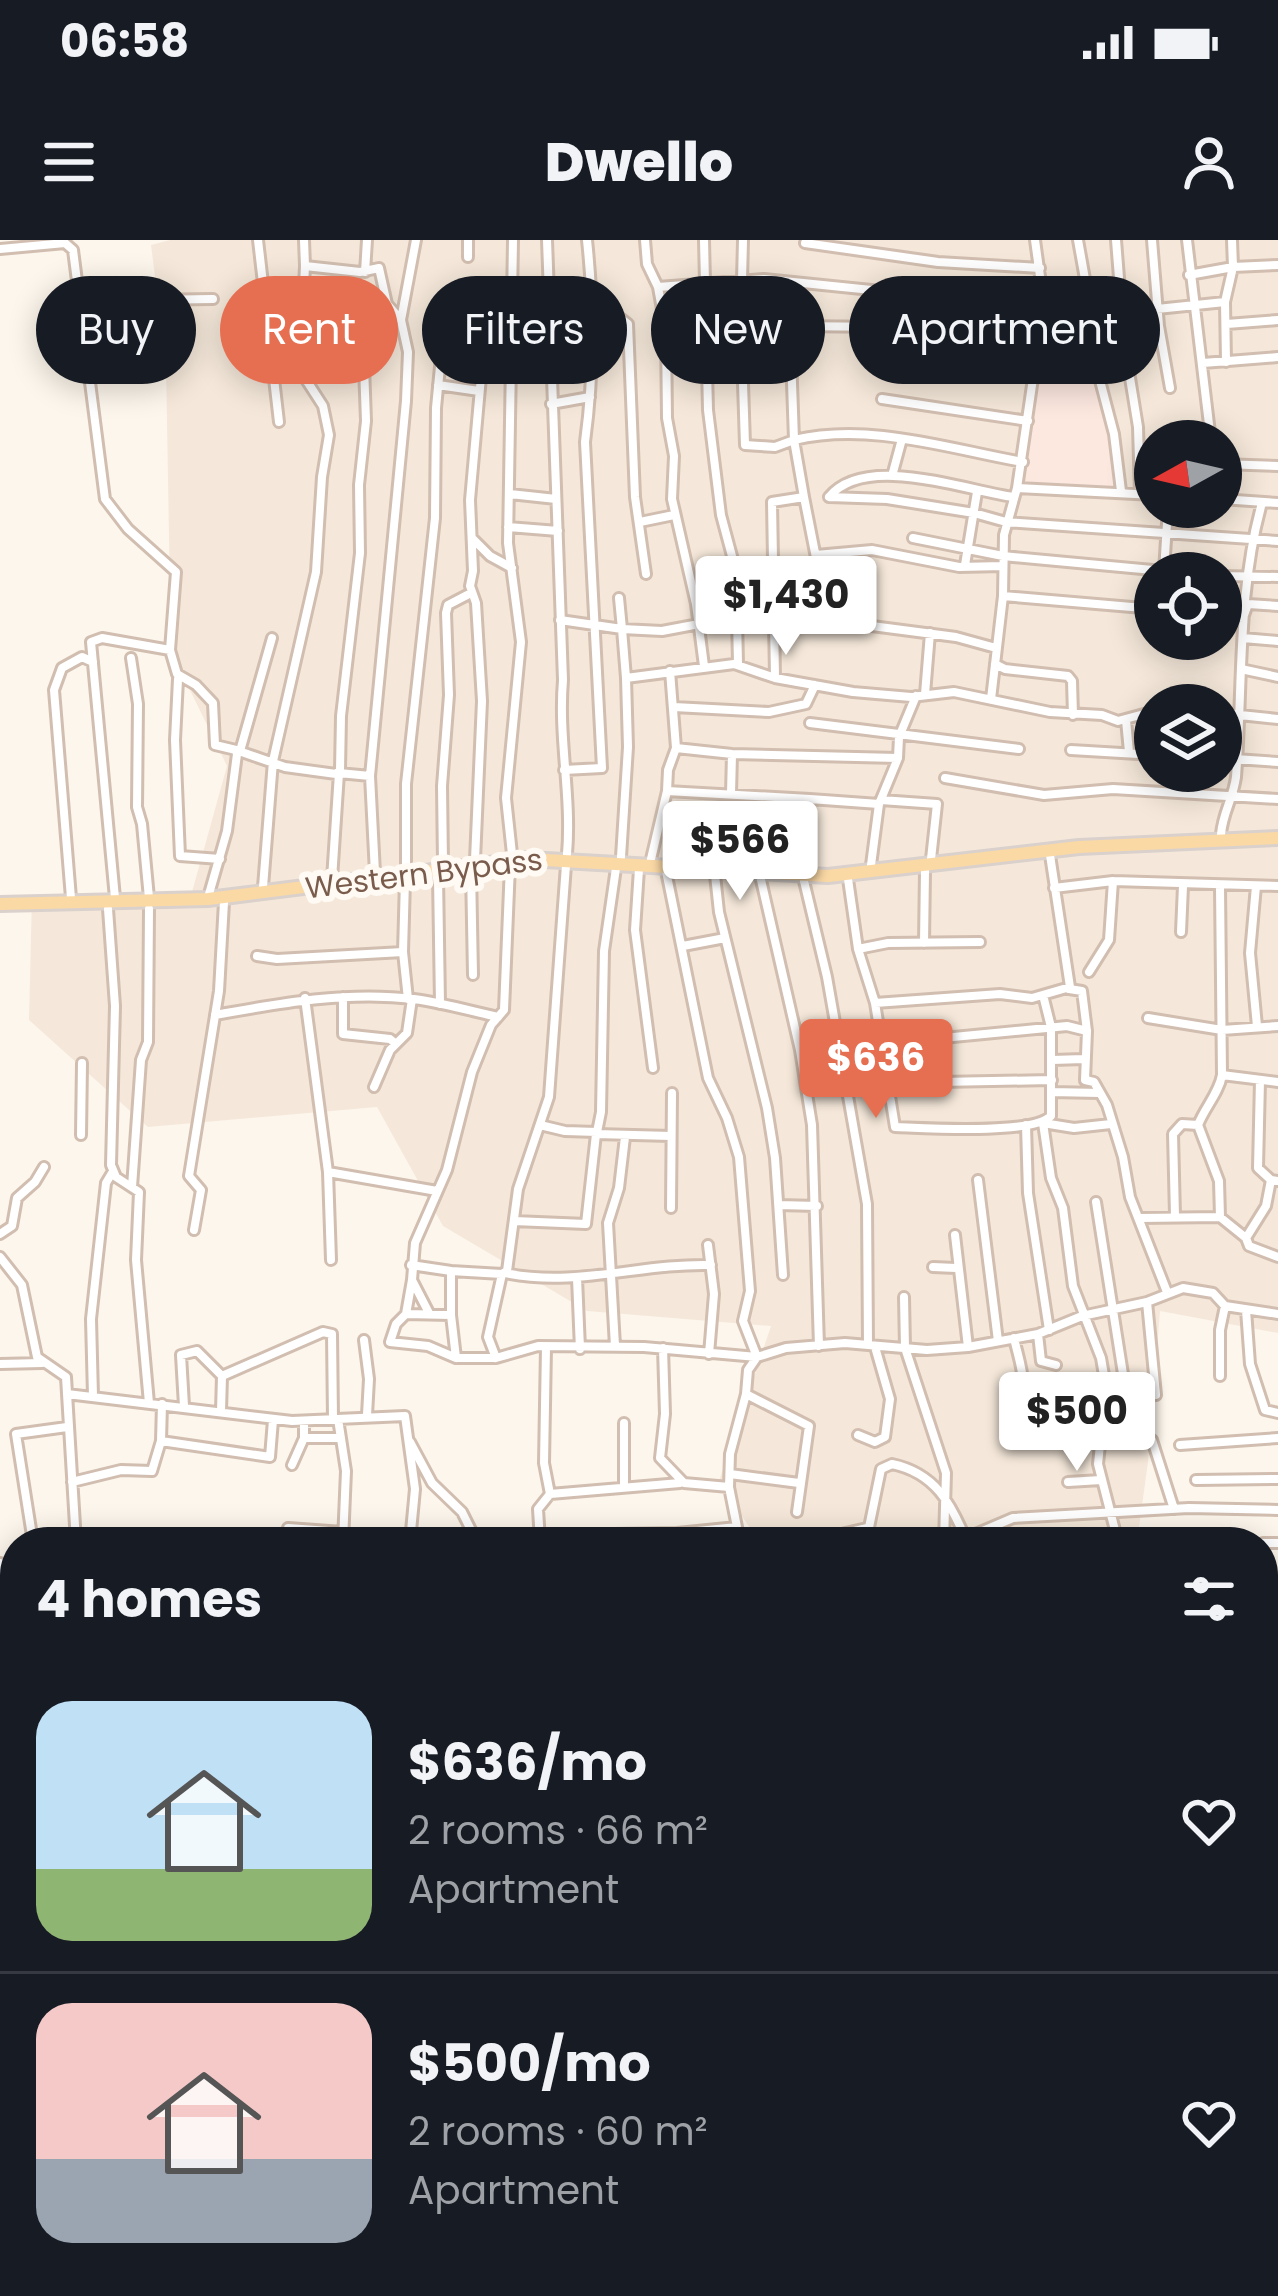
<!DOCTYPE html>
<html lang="en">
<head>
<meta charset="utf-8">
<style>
  :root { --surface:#171b24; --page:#242831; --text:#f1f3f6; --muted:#9ea1a6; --line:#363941; --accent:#e76f51 }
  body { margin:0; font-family:Poppins,sans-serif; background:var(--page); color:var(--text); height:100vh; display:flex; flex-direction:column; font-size:45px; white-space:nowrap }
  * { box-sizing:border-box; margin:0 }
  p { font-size:39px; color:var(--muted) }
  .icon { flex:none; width:66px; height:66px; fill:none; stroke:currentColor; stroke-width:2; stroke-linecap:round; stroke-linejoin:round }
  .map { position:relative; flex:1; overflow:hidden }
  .side { position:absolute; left:0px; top:1287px; width:1278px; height:771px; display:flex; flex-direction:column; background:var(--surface); border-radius:48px 48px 0 0; box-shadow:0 6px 30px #0003 }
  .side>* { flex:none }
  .hud { position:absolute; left:36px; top:36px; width:1206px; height:108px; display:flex; gap:24px }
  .needle { width:78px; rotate:262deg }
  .controls { position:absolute; left:1134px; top:180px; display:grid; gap:24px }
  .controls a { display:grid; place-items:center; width:108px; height:108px; border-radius:50%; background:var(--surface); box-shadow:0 6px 30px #0003; font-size:60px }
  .price { position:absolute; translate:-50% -102px; padding:0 27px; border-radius:12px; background:#fff; color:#222; font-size:39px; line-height:78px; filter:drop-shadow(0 3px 6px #0008) }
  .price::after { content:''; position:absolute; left:50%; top:72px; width:36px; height:27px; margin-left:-18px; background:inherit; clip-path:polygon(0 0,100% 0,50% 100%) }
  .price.selected { background:var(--accent); color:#fff }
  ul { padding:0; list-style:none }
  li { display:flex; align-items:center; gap:36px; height:300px; padding:0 36px }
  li+li { border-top:3px solid var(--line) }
  li span { display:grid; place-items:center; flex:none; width:336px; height:240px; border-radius:36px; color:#555 }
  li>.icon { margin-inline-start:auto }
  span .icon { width:144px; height:144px; fill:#fffc; stroke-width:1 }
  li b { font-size:51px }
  h2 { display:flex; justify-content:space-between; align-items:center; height:144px; padding:0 36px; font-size:51px }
  .chip { padding:0 42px; border-radius:54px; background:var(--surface); box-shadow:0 6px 30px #0003; font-size:42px; line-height:108px }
  .chip.selected { background:var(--accent); color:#fff }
  .status { display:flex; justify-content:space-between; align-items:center; height:84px; padding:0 60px; background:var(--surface); direction:ltr }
  .status svg { height:33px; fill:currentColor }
  header { display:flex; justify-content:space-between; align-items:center; height:156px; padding:0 36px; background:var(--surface); font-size:54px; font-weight:800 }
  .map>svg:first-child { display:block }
  .residential { fill:#f5e8da; fill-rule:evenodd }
  .commercial { fill:#fde8e0 }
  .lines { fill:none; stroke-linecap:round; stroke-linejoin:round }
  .minor-casing { stroke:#d1beb0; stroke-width:14 }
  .major-casing { stroke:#dad1cd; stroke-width:18 }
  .minor { stroke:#fff; stroke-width:8 }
  .major { stroke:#fbd9a5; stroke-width:12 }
  .labels { text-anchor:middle; stroke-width:12; stroke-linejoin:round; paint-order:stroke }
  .street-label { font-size:30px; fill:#7a5c4d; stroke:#fffaf3 }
</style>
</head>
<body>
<div class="status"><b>06:58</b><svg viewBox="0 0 49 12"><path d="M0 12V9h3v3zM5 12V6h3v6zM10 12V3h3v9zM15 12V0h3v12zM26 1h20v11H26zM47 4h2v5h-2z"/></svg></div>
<header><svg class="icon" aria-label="menu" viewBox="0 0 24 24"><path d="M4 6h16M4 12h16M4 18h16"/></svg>Dwello<svg class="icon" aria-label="person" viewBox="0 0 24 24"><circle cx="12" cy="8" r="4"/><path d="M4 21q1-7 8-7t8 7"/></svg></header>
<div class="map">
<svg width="1278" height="2056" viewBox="0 0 1278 2056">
  <rect width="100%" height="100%" fill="#fdf6ec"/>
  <path class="residential" d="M 170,0 L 1278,0 L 1278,1093 L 1160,1071 L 1148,1222 L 1137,1302 L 759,1302 L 719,1241 L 771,1086 L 587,1071 L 443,986 L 377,867 L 148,887 L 29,780 L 32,655 L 192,652 L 227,526 L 171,411 L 166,124 L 151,5 ZM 1155,201 L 1221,201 L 1221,267 L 1155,267 ZM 1155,333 L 1221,333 L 1221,399 L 1155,399 ZM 1155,465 L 1221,465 L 1221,531 L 1155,531 Z"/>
  <path class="commercial" d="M 1041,117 L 1088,118 L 1111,201 L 1116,247 L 1025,244 Z"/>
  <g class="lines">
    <defs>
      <path id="minor" d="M 258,0 L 279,182
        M 304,0 L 305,26 L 360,32 L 379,28 L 387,64 L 401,80
        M 547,0 L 563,440 C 558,498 572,556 567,614
        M 645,0 L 647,24 L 658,47
        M 704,0 L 708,170 L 721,275 L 736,331 L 738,424
        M 743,0 L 741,81 L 745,205 L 775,207 L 794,200 L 804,257 L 772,262 L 775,437
        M 1035,0 L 1046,80 L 1042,111
        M 1078,0 L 1090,67 L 1092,110 L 1114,194 L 1121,251
        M 1116,0 L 1124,101 L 1138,187 L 1140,254
        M 1152,0 L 1159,86 L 1170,148
        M 1187,0 L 1211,201
        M 805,3 L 938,22 L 1040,28
        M 0,9 L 65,3 L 73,10 L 105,259 L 128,289 L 176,332 L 170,410 L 177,434 L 196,445 L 213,463 L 215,505 L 236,510 L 237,514 L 227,591 L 209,654
        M 468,17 L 468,0
        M 365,32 L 367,0
        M 1189,35 L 1233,27 L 1278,25
        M 591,67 L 610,70 L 628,84 L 635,257 L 646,334
        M 82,68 L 146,60 L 213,59
        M 1157,69 L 1225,62
        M 1227,84 L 1278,80
        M 1037,111 L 1017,248 L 1155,255
        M 1226,122 L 1225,62 L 1233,27 L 1232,0
        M 1203,123 L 1278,117
        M 438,145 L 479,151
        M 882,159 L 1028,181
        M 551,164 L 590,157
        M 1023,222 C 949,209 870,182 794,200 L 790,86 L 890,87 L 1013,109 L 1092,110
        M 1221,224 L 1278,226
        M 892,236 L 902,199
        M 510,254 L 556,259
        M 804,257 L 820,338
        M 829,257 L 887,259 L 974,273 L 1006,282 L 1278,301
        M 829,257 C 865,213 964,250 1013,257
        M 1221,259 L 1278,263
        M 640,282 L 674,275
        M 508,287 L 558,291
        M 913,298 L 1003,316 L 1185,333
        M 473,299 L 490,316 L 512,328
        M 816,315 L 872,310 L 959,327 L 1003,326
        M 965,325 L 977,252
        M 1164,332 L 1168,267
        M 1221,336 L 1278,337
        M 1003,356 L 1155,369
        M 619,358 L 622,389 L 662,391 L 699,384
        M 1221,375 L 1243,378 L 1248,364 L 1278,366
        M 560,380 L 622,389 L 626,438
        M 826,380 L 956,397 L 996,408
        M 1243,398 L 1278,401
        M 131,418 L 138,464 L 137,567 L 142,584 L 149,658
        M 995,424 L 1005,429 L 1068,436 L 1072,441 L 1073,475
        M 704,426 L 696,364 L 672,259 L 674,216 L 667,178 L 666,92 L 658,47 L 764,39 L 891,52 L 1002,73 L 1037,76 L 1056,83 L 1122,76
        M 1241,429 L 1278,437
        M 178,439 L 175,500 L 180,616 L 220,619
        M 925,454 L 930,393
        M 991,459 L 1003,356 L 1004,295 L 1017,248
        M 674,467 L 769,472 L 806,464 L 815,445
        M 1221,473 L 1278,479
        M 1126,480 L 1129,512
        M 810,483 L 1019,509
        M 676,508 L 732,514 L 898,518
        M 236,510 L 285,527 L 336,534 L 340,530 L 341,476 L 360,313 L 359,245 L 366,181 L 364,126 L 369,69 L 375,64 L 387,64
        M 1071,510 L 1155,515
        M 240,511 L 272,398
        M 1221,518 L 1278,522
        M 564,530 L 602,528 L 585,202 C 594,135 594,66 587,0
        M 945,538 L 1044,555 L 1113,549 L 1278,559
        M 667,551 L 810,559
        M 731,554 L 732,514
        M 881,560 L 937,564 L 931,619
        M 1221,594 C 1223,572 1233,559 1236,537 C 1243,445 1237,352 1262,263
        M 512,614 L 506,558 L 521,402 L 508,303 L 513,0
        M 621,617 L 628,507 L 626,438 L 734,424 L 775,438 L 853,452 L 911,457 L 954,452 L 1050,472 L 1102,475 L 1118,481 L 1155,471
        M 651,619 L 667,551 L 668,530 L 676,508 L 670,431
        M 475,620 L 482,461 L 476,363 L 470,346 L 473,331 L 470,260 L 481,137 L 486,134 L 509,137
        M 443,624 L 442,546 L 449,455 L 446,373 L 448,365 L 471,353
        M 871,625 L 879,564 L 898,518 L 899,497 L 916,456
        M 406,629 L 406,544 L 435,278 L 436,168 L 445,75
        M 639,629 L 635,690 L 653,828
        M 797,629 L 810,559 L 879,564
        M 471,630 L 473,735
        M 666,631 L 708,838 L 727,878 L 739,917 L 750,1051 L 743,1081 L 757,1117 L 748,1130 L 746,1154 L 730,1214 L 729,1247 L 740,1302
        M 375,633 L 370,536 L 406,161 L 408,112 L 401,80 L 416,0
        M 715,635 L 719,672 L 767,868 L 775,918 L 783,1035
        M 438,636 L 440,764
        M 332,639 L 339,533 L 370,536
        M 848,639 L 858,709 L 875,763 L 1000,754 L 1032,758 L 1070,747 L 1050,615
        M 405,640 L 403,712 L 408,759
        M 761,640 L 800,810 L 812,885 L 819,1106
        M 804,641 L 827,737 L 867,964 L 868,1105
        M 1256,646 L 1250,713 L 1257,786
        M 263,647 L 273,521 L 316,332 L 322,237 L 329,195 L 323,166 L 303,135 L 308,97 L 303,65 L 305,26
        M 1220,647 L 1222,835 C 1219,853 1205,867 1198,885 L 1219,941 L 1220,977
        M 1054,648 L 1113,641 L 1278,646
        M 71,658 L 54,450 L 62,428 L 82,417 L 93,422
        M 115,658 L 91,402 L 102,398 L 170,410
        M 108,669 L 115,766 L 111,925 L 116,937 L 139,952 L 136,1020 L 149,1163
        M 1181,692 L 1183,646
        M 924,703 L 925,631
        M 683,706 L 725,698
        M 858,709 L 888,703 L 980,702
        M 257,716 L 277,719 L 403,712
        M 1089,732 L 1109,700 L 1113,641
        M 1069,749 L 1082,751 L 1087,791 L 1085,840 L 1094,842 L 1107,865 L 1123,917 L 1130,957 L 1167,1052
        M 343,757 L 343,794 L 390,799 L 396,804
        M 305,758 L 328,932 L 331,1020
        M 875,763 L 895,887 C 925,888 1032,895 1051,876 L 1051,787 L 1043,755
        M 215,775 C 281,763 347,751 414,759 C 443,763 471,771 498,777
        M 1148,778 L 1222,790 L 1278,786
        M 881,804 L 1067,786 L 1087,791
        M 1052,820 L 1084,819
        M 1222,835 L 1278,842
        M 1260,840 L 1258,928 L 1271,940
        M 888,843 L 1052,840
        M 374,847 L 390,810 L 407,793 L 412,759
        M 1051,852 L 1100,853
        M 1111,884 L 1074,888 L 1043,883 L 1051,938 L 1063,968 L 1073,1046 L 1101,1118 L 1106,1147 L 1098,1224 L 1118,1302
        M 540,885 L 565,891 L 597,892 L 601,872 L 604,711 L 616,628
        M 1026,885 L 1028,953 L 1049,1090
        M 81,895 L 82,823
        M 328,932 L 437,951
        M 978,940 L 998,1101
        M 1278,941 L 1271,940 L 1266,966 L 1246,998 L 1249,1006 L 1278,1017
        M 132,947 L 141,820 L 148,802 L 149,669
        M 1096,962 L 1123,1134
        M 779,965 L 817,966
        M 671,968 L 672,853
        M 1175,976 L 1173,894 L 1182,884 L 1198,885
        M 1140,978 L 1220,977 L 1246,998
        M 514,981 L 586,984 L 596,894 L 671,896
        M 194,990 L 201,950 L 189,936 L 219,751 L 224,662
        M 0,994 L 12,986 L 17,958 L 35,942 L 44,927
        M 955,995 L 968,1107
        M 708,1005 L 714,1054 L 709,1114
        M 0,1017 L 22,1045 L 37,1117 L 66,1137 L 76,1302
        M 411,1025 L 451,1031
        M 933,1027 L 956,1028
        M 505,1033 C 575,1048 641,1023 711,1025
        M 577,1038 L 580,1109
        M 904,1057 L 905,1108 L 946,1233 L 944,1302
        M 1147,1062 L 1156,1155
        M 1246,1070 L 1250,1124 L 1265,1170 L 1278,1173
        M 429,1073 L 412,1040 L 415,1003 L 447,930 L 472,832 L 491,785 L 504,770 L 510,625
        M 406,1074 L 412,1040
        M 451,1075 L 451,1031 L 502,1034 L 507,1031 L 518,949 L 549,857 L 566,625
        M 1038,1094 L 1041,1121 L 1056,1125
        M 364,1100 L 369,1139 L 367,1175
        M 615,1106 L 608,983 L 619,948 L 625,897
        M 546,1107 L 544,1223 L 550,1254
        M 663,1108 L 665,1174 L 660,1218 L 684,1243 L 729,1247
        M 456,1118 L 428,1106 L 390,1102 L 396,1084 L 406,1074 L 451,1075 L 456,1118 L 496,1118 L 538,1106 L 644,1107 L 757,1117 L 786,1108 L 845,1103 L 927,1110 L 968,1107 L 1038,1094 L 1082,1076 L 1147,1062 L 1183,1048 L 1213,1053 L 1225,1066 L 1278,1074
        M 496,1118 L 488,1097 L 502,1034
        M 0,1124 L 42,1123
        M 222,1136 L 323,1092 L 332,1094 L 333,1179
        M 1220,1136 L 1220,1090 L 1225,1066
        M 67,1154 L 292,1181 L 405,1176 L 415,1249 L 410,1302
        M 746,1154 L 809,1186 L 797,1272
        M 93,1156 L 91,1079 L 106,943 L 112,933
        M 184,1166 L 181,1115 L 197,1111 L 222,1136 L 221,1171
        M 1010,1176 C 1033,1153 1020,1126 1014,1098
        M 338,1179 L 346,1231 L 343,1302
        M 624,1183 L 624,1246
        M 858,1195 L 875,1202 L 885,1197 L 890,1159 L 875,1107
        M 304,1198 L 341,1198
        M 1152,1200 L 1174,1269
        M 161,1201 L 270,1217 L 273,1180
        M 410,1202 L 432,1243 L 462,1272 L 477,1302
        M 1180,1205 L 1278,1198
        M 292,1225 L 304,1198 L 304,1181
        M 730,1234 L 799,1243
        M 1196,1240 L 1278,1239
        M 72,1242 L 121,1230 L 152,1231 L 161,1201 L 162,1164
        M 1068,1242 L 1101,1240
        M 966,1298 L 1013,1278 L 1189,1268 L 1278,1270
        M 540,1301 L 538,1269 L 550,1254 L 680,1243
        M 33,1302 L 16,1194 L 67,1187
        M 285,1302 L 288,1288 L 343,1292
        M 538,1302 L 550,1295 L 677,1293 L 737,1287
        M 820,1302 L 820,1299 L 867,1288
        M 866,1302 L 881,1229 L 892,1224 C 935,1233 951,1263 967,1302
        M 1263,1303 L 1278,1303
        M 0,1323 L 15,1393
        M 1263,1338 L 1278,1338
        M 1263,1372 L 1278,1373
        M 0,1579 L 15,1578
        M 0,1667 L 4,1619 L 15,1617
        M 1263,1706 L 1278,1694
        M 0,1745 L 15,1746
        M 0,1838 L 15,1842
        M 0,1905 L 2,1894
        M 471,2043 L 490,2056
        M 820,2043 L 824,2056
        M 93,2056 L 95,2043
        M 145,2056 L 147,2043
        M 228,2056 L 233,2043
        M 533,2056 L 535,2043
        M 583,2056 L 587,2043
        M 875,2056 L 890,2043"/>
      <path id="major" d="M 0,664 L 208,659 L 528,619 L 828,636 L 1079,607 L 1278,598"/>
    </defs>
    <use href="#minor" class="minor-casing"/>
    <use href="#major" class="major-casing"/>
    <use href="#minor" class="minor"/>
    <use href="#major" class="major"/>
  </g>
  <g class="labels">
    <g class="street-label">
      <text transform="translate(424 634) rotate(-7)" y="10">Western Bypass</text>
    </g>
  </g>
</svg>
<div class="controls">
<a><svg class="needle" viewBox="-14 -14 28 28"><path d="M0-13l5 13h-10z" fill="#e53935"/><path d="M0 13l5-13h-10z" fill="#9ea1a6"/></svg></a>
<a><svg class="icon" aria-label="locate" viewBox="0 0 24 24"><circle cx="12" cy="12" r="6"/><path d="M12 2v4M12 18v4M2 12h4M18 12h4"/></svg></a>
<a><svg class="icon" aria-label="layers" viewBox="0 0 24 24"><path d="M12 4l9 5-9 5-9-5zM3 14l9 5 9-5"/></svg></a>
</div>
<b class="price" style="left:786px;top:418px">$1,430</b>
<b class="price" style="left:740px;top:663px">$566</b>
<b class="price selected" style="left:876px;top:881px">$636</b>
<b class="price" style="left:1077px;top:1234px">$500</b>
<div class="hud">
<a class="chip">Buy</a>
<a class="chip selected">Rent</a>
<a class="chip">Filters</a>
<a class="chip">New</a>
<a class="chip">Apartment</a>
</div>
<section class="side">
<h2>4 homes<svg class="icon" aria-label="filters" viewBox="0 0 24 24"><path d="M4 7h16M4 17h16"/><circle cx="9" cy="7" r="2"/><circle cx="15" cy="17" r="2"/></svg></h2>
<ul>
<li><span style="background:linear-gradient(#bfe0f5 70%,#8fb573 0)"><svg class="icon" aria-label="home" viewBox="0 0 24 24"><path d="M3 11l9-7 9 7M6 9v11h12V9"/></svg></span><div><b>$636/mo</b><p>2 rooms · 66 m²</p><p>Apartment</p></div><svg class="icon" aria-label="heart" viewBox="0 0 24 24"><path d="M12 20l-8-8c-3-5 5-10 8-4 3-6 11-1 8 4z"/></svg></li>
<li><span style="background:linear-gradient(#f6c9c9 65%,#9aa5b1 0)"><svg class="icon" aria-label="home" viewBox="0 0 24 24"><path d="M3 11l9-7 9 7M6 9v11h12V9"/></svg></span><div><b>$500/mo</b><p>2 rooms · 60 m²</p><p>Apartment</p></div><svg class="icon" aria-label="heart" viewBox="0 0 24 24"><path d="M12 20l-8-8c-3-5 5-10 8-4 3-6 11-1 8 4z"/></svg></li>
</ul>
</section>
</div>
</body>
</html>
